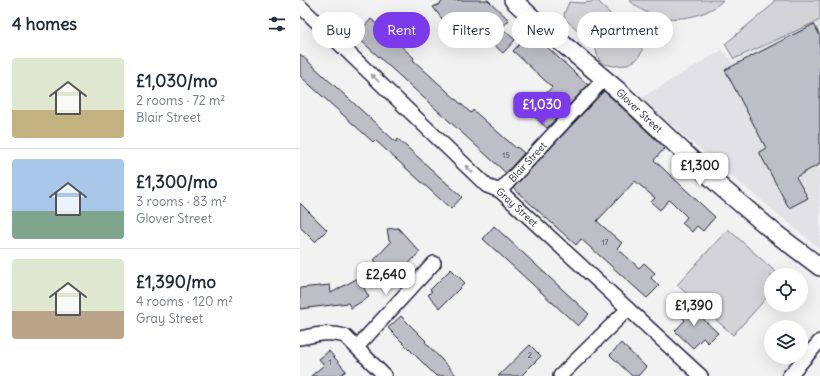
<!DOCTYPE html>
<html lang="en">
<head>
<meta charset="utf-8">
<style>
  :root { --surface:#fff; --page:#f6f6f7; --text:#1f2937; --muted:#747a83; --line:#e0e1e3; --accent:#7c3aed }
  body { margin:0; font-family:Delius,sans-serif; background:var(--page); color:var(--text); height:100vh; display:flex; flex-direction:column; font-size:15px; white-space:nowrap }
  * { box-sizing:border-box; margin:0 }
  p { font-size:13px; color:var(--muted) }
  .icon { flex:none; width:22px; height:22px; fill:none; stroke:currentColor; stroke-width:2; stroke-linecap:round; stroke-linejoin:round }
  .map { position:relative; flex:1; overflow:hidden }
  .sheet { display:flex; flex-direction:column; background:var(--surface); width:300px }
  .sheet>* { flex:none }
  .hud { position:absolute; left:12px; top:12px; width:380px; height:36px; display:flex; gap:8px }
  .buttons { position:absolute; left:464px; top:268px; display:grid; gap:8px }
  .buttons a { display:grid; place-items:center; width:44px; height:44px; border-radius:50%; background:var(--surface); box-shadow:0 4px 16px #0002; font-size:20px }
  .price { position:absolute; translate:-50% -34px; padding:0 9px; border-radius:8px; background:#fff; color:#222; font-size:13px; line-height:26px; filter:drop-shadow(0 1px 2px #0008) }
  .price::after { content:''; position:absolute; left:50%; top:24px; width:12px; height:9px; margin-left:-6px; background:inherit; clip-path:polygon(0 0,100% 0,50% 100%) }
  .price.on { background:var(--accent); color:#fff }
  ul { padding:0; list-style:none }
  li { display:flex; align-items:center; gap:12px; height:100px; padding:0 12px }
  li+li { border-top:1px solid var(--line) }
  li span { display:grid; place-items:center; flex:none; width:112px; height:80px; border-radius:4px; color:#555 }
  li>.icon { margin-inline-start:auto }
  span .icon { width:48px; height:48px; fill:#fffc; stroke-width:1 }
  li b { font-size:17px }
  h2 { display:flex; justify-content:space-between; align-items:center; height:48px; padding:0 12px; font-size:17px }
  .tag { padding:0 14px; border-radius:18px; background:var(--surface); box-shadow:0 4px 16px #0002; font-size:14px; line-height:36px }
  .tag.on { background:var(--accent); color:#fff }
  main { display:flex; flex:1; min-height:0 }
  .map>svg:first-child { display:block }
  .built { fill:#e2e2e6 }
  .green { fill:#d3d3d8; stroke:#7a7a8a }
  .building { fill:#bebec6; stroke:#22223b }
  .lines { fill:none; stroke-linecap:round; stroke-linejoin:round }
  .minor-casing { stroke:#22223b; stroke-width:16 }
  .tertiary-casing { stroke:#22223b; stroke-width:20 }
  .minor { stroke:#fff; stroke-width:13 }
  .tertiary { stroke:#fff; stroke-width:17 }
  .oneway { fill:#9c9ca7 }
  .labels { text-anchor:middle; stroke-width:3.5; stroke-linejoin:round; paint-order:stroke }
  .number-label { font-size:8px; fill:#49495e }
  .street-label { font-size:10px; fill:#22223b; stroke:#fff }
</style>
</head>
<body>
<main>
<section class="sheet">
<h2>4 homes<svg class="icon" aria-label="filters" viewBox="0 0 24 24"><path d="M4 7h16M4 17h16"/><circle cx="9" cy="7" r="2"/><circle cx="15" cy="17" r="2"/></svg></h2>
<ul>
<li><span style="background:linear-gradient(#dfe7d0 65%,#c2b280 0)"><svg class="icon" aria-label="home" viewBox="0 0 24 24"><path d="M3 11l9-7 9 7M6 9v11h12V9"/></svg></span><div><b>£1,030/mo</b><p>2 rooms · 72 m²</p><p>Blair Street</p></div></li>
<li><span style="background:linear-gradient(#a9c7e8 65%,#7fa58c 0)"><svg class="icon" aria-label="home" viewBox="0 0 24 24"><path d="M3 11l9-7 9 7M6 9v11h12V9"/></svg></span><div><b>£1,300/mo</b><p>3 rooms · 83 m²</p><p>Glover Street</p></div></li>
<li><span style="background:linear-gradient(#dfe7d0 65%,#b9a48a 0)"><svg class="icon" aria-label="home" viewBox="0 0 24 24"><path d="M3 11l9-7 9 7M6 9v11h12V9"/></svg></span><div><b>£1,390/mo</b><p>4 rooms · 120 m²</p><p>Gray Street</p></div></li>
</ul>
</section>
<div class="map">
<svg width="520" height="376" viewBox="0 0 520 376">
  <rect width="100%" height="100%" fill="#f2f2f3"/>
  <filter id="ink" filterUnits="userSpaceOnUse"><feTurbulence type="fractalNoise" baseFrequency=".025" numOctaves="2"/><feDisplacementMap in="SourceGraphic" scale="8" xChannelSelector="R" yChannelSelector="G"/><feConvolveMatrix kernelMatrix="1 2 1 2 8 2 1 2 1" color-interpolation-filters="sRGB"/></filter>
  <g filter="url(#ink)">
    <path class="built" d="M 520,17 L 520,249 L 339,99 L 422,50 L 434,62 Z"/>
    <path class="green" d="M 329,0 L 423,0 C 407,18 371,23 349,14 C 343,11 334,5 329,0 Z
      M 474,0 L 520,0 L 520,20 L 434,59 L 425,44 L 472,5 Z
      M 298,1 L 313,17 L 338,33 L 342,43 L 342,52 L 336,60 L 325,65 L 314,66 L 304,64 L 299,60 L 294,44 L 265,19 L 264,14 L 269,2 L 282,3 Z
      M 428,229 L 479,275 L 471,275 L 471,293 L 433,335 L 377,285 Z"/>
    <path class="building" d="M 144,0 L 188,0 L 209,20 L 202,28 L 215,40 L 203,53 L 169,22 L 164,36 L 145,23 L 133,7 L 140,4 Z
      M 85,17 L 96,25 L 88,34 L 114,58 L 113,60 L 171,113 L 173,110 L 216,148 L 217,147 L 224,153 L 206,173 L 56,36 L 71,19 L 78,25 Z
      M 514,24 L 520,36 L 520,164 L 496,177 L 508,198 L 489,208 L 459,152 L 466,148 L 425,70 Z
      M 231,32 L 288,85 L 247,128 L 229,112 L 252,87 L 213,51 Z
      M 0,54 L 96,142 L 98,139 L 162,197 L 151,209 L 75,140 L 73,142 L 0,76 Z
      M 304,91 L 365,148 L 354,160 L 415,217 L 403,231 L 397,226 L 392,232 L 382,223 L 387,217 L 371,201 L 369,200 L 360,210 L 351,202 L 355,198 L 335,181 L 297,221 L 322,243 L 317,248 L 339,268 L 344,263 L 355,273 L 351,278 L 359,286 L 347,298 L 281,239 L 276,245 L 213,188 Z
      M 0,203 L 27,230 L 15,242 L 0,227 Z
      M 194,226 L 289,314 L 278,326 L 183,239 Z
      M 98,228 L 120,252 L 85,288 L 70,275 L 79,264 L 74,260 L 91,242 L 89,240 L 87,229 Z
      M 151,269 L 165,283 L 140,308 L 128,295 L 132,291 L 130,290 Z
      M 58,278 L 69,297 L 51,308 L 48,303 L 0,309 L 0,288 L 30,285 L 31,293 Z
      M 386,303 L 418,333 L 408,343 L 403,338 L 393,348 L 375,331 L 385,320 L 377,312 Z
      M 101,316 L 126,341 L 125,342 L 157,376 L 136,376 L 88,328 Z
      M 321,343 L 346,367 L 338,376 L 332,376 L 310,355 Z
      M 230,345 L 241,356 L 221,376 L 198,376 Z
      M 29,351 L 46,371 L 39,376 L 11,376 L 24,365 L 19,359 Z"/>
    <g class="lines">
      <defs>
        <g id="minor">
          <path id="s1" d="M 0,6 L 187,186 L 200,191 L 401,376"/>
          <path id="s2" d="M 200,191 L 304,79"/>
          <path d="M 0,338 C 15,335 30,331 45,336 L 85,376"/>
          <path d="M 57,347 L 134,263"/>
          <path d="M 260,376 L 328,309"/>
          <path d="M 489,376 L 520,341"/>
        </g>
        <g id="tertiary">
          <path id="s3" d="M 213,0 L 238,23 L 320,92 L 421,187 L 475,233 L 520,267"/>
        </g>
      </defs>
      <use href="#minor" class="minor-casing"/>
      <use href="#tertiary" class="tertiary-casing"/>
      <use href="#minor" class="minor"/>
      <use href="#tertiary" class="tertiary"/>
    </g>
    <defs><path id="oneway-solid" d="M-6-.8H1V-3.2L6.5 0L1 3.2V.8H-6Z"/></defs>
    <g class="oneway">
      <use href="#oneway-solid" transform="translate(75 78) rotate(-136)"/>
      <use href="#oneway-solid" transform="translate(169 169) rotate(-136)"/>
    </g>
  </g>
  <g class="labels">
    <g class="number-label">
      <text x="206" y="158">15</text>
      <text x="305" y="245">17</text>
      <text x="230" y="358">2</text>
      <text x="30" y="365">1</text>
    </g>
    <g class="street-label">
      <text dy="4" stroke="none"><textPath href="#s3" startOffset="168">Glover Street</textPath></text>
      <text dy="4" stroke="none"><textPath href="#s2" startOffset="40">Blair Street</textPath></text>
      <text dy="4" stroke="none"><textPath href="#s1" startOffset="297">Gray Street</textPath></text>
    </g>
  </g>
</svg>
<div class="buttons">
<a><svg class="icon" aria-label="locate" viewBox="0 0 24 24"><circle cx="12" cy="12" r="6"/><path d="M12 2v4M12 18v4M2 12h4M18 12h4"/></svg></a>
<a><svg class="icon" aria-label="layers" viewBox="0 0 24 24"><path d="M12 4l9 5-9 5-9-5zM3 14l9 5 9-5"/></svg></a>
</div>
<b class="price on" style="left:242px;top:126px">£1,030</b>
<b class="price" style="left:400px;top:187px">£1,300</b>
<b class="price" style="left:86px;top:296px">£2,640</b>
<b class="price" style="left:394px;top:327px">£1,390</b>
<div class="hud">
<a class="tag">Buy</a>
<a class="tag on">Rent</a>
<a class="tag">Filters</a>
<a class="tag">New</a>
<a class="tag">Apartment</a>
</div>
</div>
</main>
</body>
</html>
